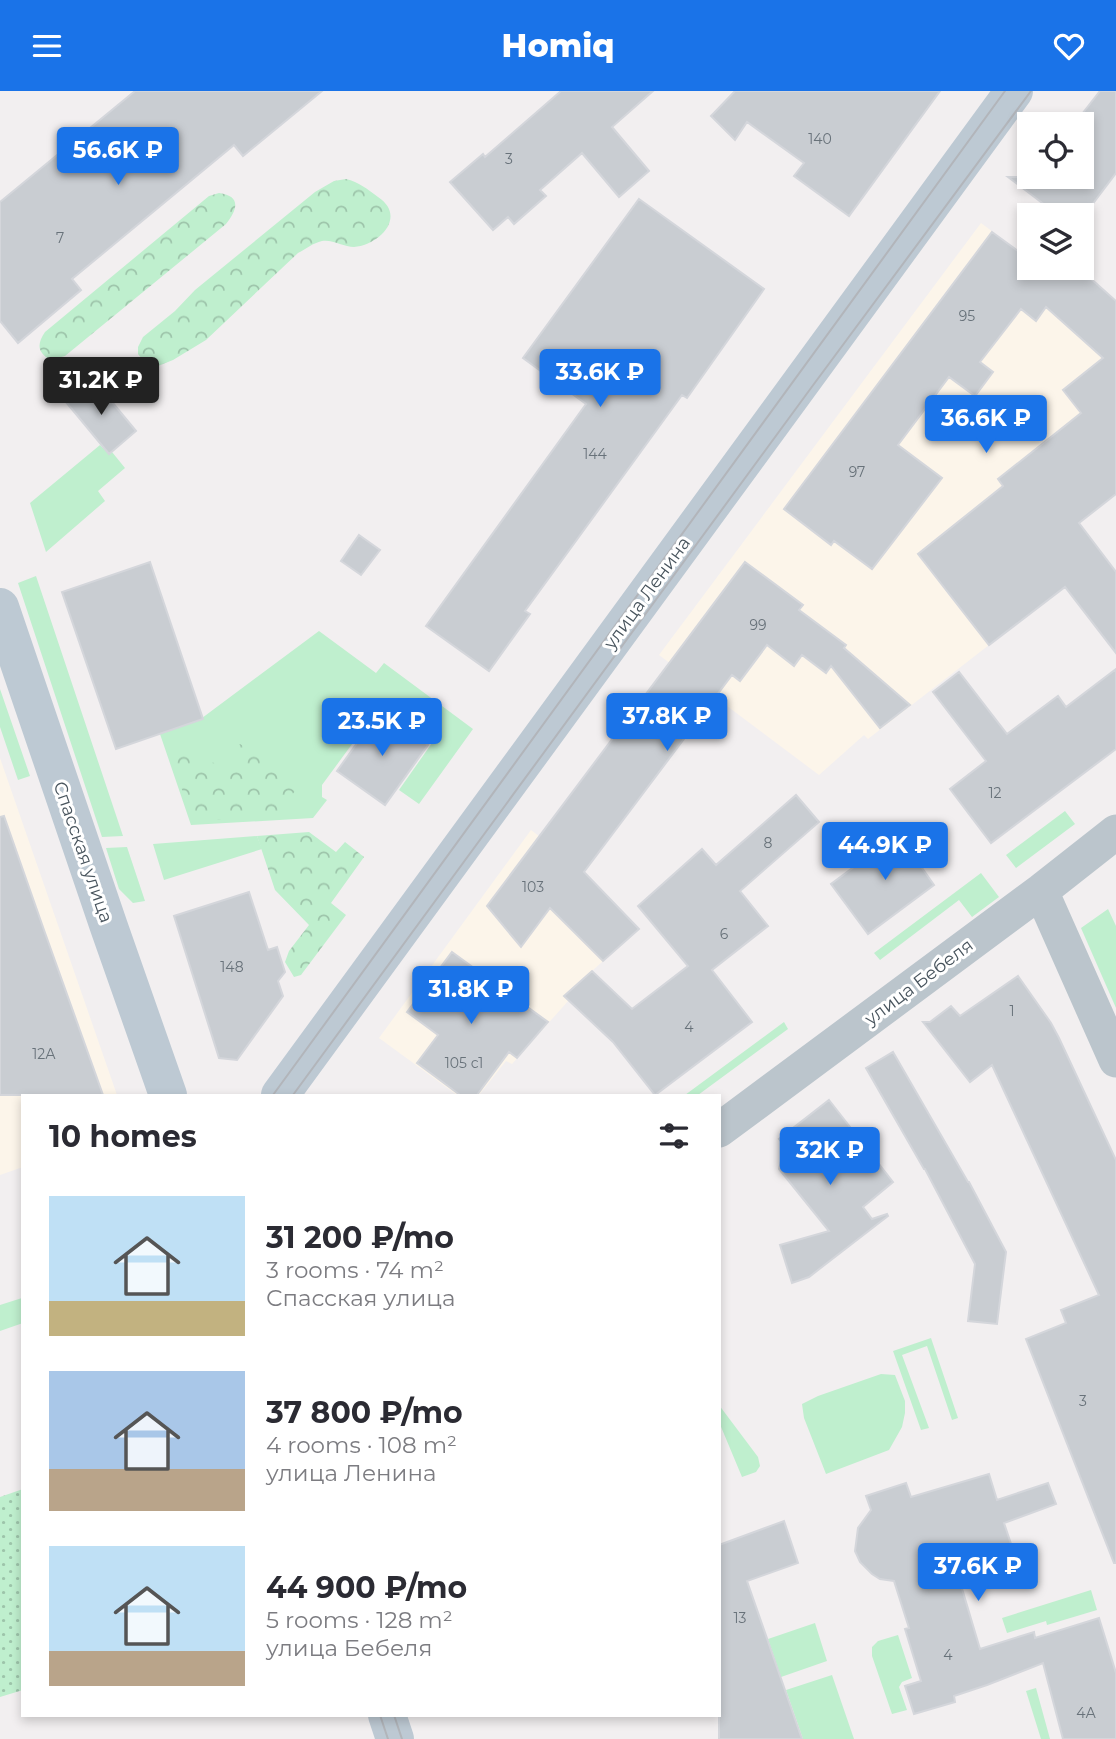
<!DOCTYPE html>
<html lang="en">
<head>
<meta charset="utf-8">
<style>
  :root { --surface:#fff; --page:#f7f7f7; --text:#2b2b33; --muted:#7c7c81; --accent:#1a73e8 }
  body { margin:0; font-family:Montserrat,sans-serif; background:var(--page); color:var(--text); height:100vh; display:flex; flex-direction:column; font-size:26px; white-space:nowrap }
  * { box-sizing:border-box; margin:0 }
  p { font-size:23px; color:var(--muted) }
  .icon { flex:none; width:38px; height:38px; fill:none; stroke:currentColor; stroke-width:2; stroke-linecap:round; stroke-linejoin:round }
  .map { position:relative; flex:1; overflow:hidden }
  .side { position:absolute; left:21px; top:1003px; width:700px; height:623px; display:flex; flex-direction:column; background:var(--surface); border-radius:0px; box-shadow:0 4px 10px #0003 }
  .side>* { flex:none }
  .fabs { position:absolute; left:1017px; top:21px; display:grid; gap:14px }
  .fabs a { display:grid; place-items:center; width:77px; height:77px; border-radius:0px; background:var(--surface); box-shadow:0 4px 10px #0003; font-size:35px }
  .price { position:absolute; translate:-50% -60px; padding:0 16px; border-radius:7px; background:var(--accent); color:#fff; font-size:23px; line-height:46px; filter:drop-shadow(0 2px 4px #0008) }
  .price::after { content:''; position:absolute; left:50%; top:42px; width:21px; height:16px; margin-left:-10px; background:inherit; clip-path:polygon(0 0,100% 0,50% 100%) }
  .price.selected { background:#222; color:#fff }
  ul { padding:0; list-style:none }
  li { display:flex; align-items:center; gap:21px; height:175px; padding:0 28px }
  li span { display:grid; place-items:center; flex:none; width:196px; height:140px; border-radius:0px; color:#555 }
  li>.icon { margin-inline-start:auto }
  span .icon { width:84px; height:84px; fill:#fffc; stroke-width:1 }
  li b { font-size:30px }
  h2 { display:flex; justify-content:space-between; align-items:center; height:84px; padding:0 28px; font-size:30px }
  header { display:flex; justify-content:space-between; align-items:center; height:91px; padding:0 28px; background:var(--accent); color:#fff; font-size:32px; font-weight:800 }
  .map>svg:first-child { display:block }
  .commercial { fill:#fcf5ea }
  .green { fill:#bfefce }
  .forest { fill:url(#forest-crowns) }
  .park { fill:url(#park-dots) }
  .building { fill:#c9cdd2; stroke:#d4d6db; stroke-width:2 }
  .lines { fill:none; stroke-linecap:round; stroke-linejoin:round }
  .street { stroke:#bbc5cc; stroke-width:35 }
  .secondary { stroke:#bdc9d3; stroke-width:38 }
  .tram { stroke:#b2b5ba; stroke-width:2 }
  .labels { text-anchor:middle; stroke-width:6; stroke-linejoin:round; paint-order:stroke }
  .number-label { font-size:14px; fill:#68727a }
  .street-label { font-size:18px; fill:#48545d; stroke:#fff }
</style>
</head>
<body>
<header><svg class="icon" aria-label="menu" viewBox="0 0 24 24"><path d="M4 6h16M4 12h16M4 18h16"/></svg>Homiq<svg class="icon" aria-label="heart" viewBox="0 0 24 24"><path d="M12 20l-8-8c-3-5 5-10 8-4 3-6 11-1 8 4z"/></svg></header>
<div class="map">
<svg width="1116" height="1648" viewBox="0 0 1116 1648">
  <defs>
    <pattern id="forest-crowns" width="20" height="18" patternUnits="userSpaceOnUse" patternTransform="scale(1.75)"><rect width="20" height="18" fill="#bfefce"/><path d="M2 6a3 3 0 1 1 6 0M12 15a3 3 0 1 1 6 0" fill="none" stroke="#9dc4aa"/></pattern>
    <pattern id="park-dots" width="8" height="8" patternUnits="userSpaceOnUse" patternTransform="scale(1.75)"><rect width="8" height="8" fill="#bfefce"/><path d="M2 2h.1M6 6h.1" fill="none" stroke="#9dc4aa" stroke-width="1.8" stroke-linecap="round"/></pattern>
  </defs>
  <rect width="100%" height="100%" fill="#f2eff0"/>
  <path class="commercial" d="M 981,132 L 1029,168 L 1029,177 L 1078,177 L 1116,209 L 1116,366 L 945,499 L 989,554 L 868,648 L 864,644 L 819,684 L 659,564 Z
    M 0,667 L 117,1004 L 23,1004 L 23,1076 L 0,1084 Z
    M 531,739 L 581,777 L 639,838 L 564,905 L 569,909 L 512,973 L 506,970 L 479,1004 L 457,1004 L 379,947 Z"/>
  <path class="green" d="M 100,354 L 109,363 L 112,361 L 125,377 L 98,400 L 105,410 L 46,461 L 30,412 Z
    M 36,485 L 123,745 L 102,746 L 18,492 Z
    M 319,540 L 376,582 L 384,572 L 473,638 L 419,713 L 399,699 L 432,652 L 380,615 L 322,694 L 322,706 L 327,709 L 313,727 L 191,734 L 160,643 L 198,630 Z
    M 0,598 L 30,685 L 18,689 L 0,636 Z
    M 1065,720 L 1075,733 L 1016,777 L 1006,764 Z
    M 257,745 L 262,758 L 164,789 L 153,753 Z
    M 127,756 L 145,810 L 133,812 L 119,798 L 106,757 Z
    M 981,782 L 999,806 L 972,826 L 959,809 L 880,869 L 874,862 Z
    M 1108,818 L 1116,835 L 1116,917 L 1081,837 Z
    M 784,931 L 788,938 L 698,1004 L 685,1004 Z
    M 22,1207 L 23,1232 L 0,1240 L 0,1214 Z
    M 931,1247 L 958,1327 L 952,1329 L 927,1255 L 902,1264 L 929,1337 L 921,1339 L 893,1260 Z
    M 881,1283 L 895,1284 L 905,1310 L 905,1322 L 902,1336 L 889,1359 L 826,1383 L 804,1327 L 802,1313 L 818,1305 Z
    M 719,1314 L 758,1366 L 760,1375 L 756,1381 L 742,1386 L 719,1331 Z
    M 1091,1499 L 1097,1519 L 1047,1534 L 1046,1530 L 1007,1542 L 1002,1527 Z
    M 815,1532 L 827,1570 L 781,1586 L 768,1548 Z
    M 898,1544 L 912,1587 L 902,1591 L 899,1596 L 907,1619 L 892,1623 L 872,1565 L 872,1556 L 878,1550 Z
    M 832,1584 L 854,1648 L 803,1648 L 786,1599 Z
    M 1036,1597 L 1050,1648 L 1041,1648 L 1026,1600 Z"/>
  <path class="forest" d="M 346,88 C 359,91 367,98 378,106 C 407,125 380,154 354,156 C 344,156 332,148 322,150 C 313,152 306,158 298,162 L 206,249 L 173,269 L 158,275 L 150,273 L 142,268 L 138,263 L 138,256 L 143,246 L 175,220 L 195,199 L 315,101 L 334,90 Z
    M 219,102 C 242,105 237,119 226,133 L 65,265 L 50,269 C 37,261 37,253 45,241 L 209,105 Z
    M 240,653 L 257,663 L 275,664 L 290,682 L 296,699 L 285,712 L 288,722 L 280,725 L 259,726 L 249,718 L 225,729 L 198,727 C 184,711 177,686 173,665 L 180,661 L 197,667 L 209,668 L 222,679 L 232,674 L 233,658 Z
    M 309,741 L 336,761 L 345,751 L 364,766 L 331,812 L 346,824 L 301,884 L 294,886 L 285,871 L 289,860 L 309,834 L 275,799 L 257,745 Z"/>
  <path class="park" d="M 23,1398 L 23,1599 L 0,1606 L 0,1406 Z"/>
  <path class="building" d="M 135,0 L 322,0 L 243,65 L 234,54 L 72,188 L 81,199 L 18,252 L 0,230 L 0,111 Z
    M 561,0 L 653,0 L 612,36 L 649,80 L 619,106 L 582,62 L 540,99 L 546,105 L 514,133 L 508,126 L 493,139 L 450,91 L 483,63 L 485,66 Z
    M 735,0 L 940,0 L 849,125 L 794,85 L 804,72 L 747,31 L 735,49 L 711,25 Z
    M 1100,0 L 1116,0 L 1116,82 L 1082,127 L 1082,124 L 1058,124 L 1008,86 L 1082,86 L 1082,23 Z
    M 639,108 L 764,198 L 687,307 L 682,304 L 525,520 L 530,523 L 489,580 L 426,535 L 586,313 L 523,267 Z
    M 992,141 L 1029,168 L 1029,177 L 1079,177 L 1116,210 L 1116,403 L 1079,432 L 1116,481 L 1116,562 L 1065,496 L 989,554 L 918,463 L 1003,395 L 998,388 L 1081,322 L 1063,299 L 1103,267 L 1046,216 L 1036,230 L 1021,218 L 980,271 L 993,281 L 975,305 L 949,286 L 898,354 L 942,387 L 872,478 L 834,450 L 831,454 L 784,418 Z
    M 93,288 L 136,340 L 109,363 L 66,311 Z
    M 359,444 L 380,459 L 361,484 L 341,470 Z
    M 150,471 L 203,628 L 116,658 L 62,501 Z
    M 745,471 L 803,514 L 799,519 L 846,554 L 844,557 L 910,614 L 880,637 L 831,575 L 826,582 L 802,564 L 794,575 L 767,554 L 740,590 L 732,584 L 584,781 L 639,838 L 603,870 L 550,817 L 521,856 L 487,815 Z
    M 1116,578 L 1116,658 L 991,752 L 950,698 L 986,670 L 933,601 L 959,581 L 1007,643 L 1058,605 L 1066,616 Z
    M 380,620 L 428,654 L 385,714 L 337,680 Z
    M 796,704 L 819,731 L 740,800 L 768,835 L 712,879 L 752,931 L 655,1004 L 613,951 L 564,905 L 592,880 L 632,918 L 688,875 L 638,815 L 702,758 L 716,774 Z
    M 4,725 L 44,839 L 103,1004 L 0,1004 L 0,726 Z
    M 905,738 L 927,768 L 920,774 L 934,794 L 868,843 L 831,793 Z
    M 249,801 L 268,859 L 277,856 L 285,881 L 278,890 L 283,905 L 237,969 L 219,967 L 174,825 Z
    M 452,861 L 548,931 L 517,967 L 509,961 L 477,1004 L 460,1004 L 417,972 L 438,944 L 407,921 Z
    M 1018,885 L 1051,932 L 1059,947 L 1116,1069 L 1116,1472 L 1114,1472 L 1026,1248 L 1066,1232 L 1061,1219 L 1099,1204 L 992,974 L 970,991 L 923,931 L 930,931 L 951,915 L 960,925 Z
    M 893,961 L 968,1091 L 969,1091 L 1006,1161 L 997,1233 L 968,1230 L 975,1173 L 925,1078 L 924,1078 L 866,977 Z
    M 829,1009 L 893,1091 L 863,1116 L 872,1128 L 887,1123 L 888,1125 L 809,1186 L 792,1192 L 780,1154 L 829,1140 L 779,1078 L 785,1055 L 779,1048 Z
    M 989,1383 L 997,1409 L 1048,1392 L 1056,1413 L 1004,1432 L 1011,1453 L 955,1474 L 980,1558 L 1034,1541 L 1035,1547 L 1099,1527 L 1116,1582 L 1116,1648 L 1063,1648 L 1043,1572 L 987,1594 L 954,1605 L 955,1611 L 914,1623 L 905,1595 L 921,1590 L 905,1538 L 909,1537 L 894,1490 L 880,1488 L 872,1483 L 860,1471 L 855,1460 L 858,1437 L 871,1419 L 866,1405 L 906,1392 L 911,1406 Z
    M 784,1430 L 798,1472 L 747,1490 L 802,1648 L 719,1648 L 719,1454 Z"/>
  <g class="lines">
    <path class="street" d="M 1041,800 L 1116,969
      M 719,1039 L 1041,800 L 1116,741"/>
    <path class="secondary" d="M 0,516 L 109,836 L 168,1004
      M 280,1004 L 1014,0
      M 387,1624 L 395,1648"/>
    <path class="tram" d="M 273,1004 L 1005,0
      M 293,1004 L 811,297 L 1031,0
      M 380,1624 L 388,1648
      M 394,1624 L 402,1648"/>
  </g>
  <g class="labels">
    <g class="number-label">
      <text x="820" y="53">140</text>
      <text x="509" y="73">3</text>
      <text x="60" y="152">7</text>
      <text x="967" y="230">95</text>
      <text x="595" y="368">144</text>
      <text x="857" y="386">97</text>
      <text x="758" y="539">99</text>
      <text x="995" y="707">12</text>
      <text x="768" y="757">8</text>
      <text x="533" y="801">103</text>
      <text x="724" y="848">6</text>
      <text x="232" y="881">148</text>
      <text x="1012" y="925">1</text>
      <text x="689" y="941">4</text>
      <text x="44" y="968">12А</text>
      <text x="464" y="977">105 с1</text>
      <text x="1083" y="1315">3</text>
      <text x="740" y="1532">13</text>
      <text x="948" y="1569">4</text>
      <text x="1086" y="1627">4А</text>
    </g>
    <g class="street-label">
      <text transform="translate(647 502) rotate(-54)" y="6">улица Ленина</text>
      <text transform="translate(83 761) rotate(71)" y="6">Спасская улица</text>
      <text transform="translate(919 891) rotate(-37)" y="6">улица Бебеля</text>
    </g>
  </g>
</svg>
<div class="fabs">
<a><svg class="icon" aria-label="locate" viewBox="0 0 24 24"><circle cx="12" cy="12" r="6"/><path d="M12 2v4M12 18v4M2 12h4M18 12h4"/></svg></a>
<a><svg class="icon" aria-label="layers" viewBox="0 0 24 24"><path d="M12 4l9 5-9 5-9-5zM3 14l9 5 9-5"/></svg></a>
</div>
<b class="price" style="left:118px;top:96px">56.6K ₽</b>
<b class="price" style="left:600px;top:318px">33.6K ₽</b>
<b class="price selected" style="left:101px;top:326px">31.2K ₽</b>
<b class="price" style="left:986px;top:364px">36.6K ₽</b>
<b class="price" style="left:667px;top:662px">37.8K ₽</b>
<b class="price" style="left:382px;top:667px">23.5K ₽</b>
<b class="price" style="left:885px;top:791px">44.9K ₽</b>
<b class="price" style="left:471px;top:935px">31.8K ₽</b>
<b class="price" style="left:830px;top:1096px">32K ₽</b>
<b class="price" style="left:978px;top:1512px">37.6K ₽</b>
<section class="side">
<h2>10 homes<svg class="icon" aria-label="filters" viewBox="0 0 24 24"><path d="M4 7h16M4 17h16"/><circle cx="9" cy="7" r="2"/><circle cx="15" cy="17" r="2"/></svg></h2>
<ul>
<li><span style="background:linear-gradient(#bfe0f5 75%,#c2b280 0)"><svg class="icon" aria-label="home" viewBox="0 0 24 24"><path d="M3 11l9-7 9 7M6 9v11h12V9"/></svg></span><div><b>31 200 ₽/mo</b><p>3 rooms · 74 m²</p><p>Спасская улица</p></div></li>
<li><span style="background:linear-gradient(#a9c7e8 70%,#b9a48a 0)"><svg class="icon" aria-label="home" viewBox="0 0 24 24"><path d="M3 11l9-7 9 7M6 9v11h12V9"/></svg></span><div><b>37 800 ₽/mo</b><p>4 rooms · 108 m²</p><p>улица Ленина</p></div></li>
<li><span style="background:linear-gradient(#bfe0f5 75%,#b9a48a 0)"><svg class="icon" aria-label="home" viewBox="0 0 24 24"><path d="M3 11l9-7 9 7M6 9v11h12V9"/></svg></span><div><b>44 900 ₽/mo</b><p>5 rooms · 128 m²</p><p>улица Бебеля</p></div></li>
</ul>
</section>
</div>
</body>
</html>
